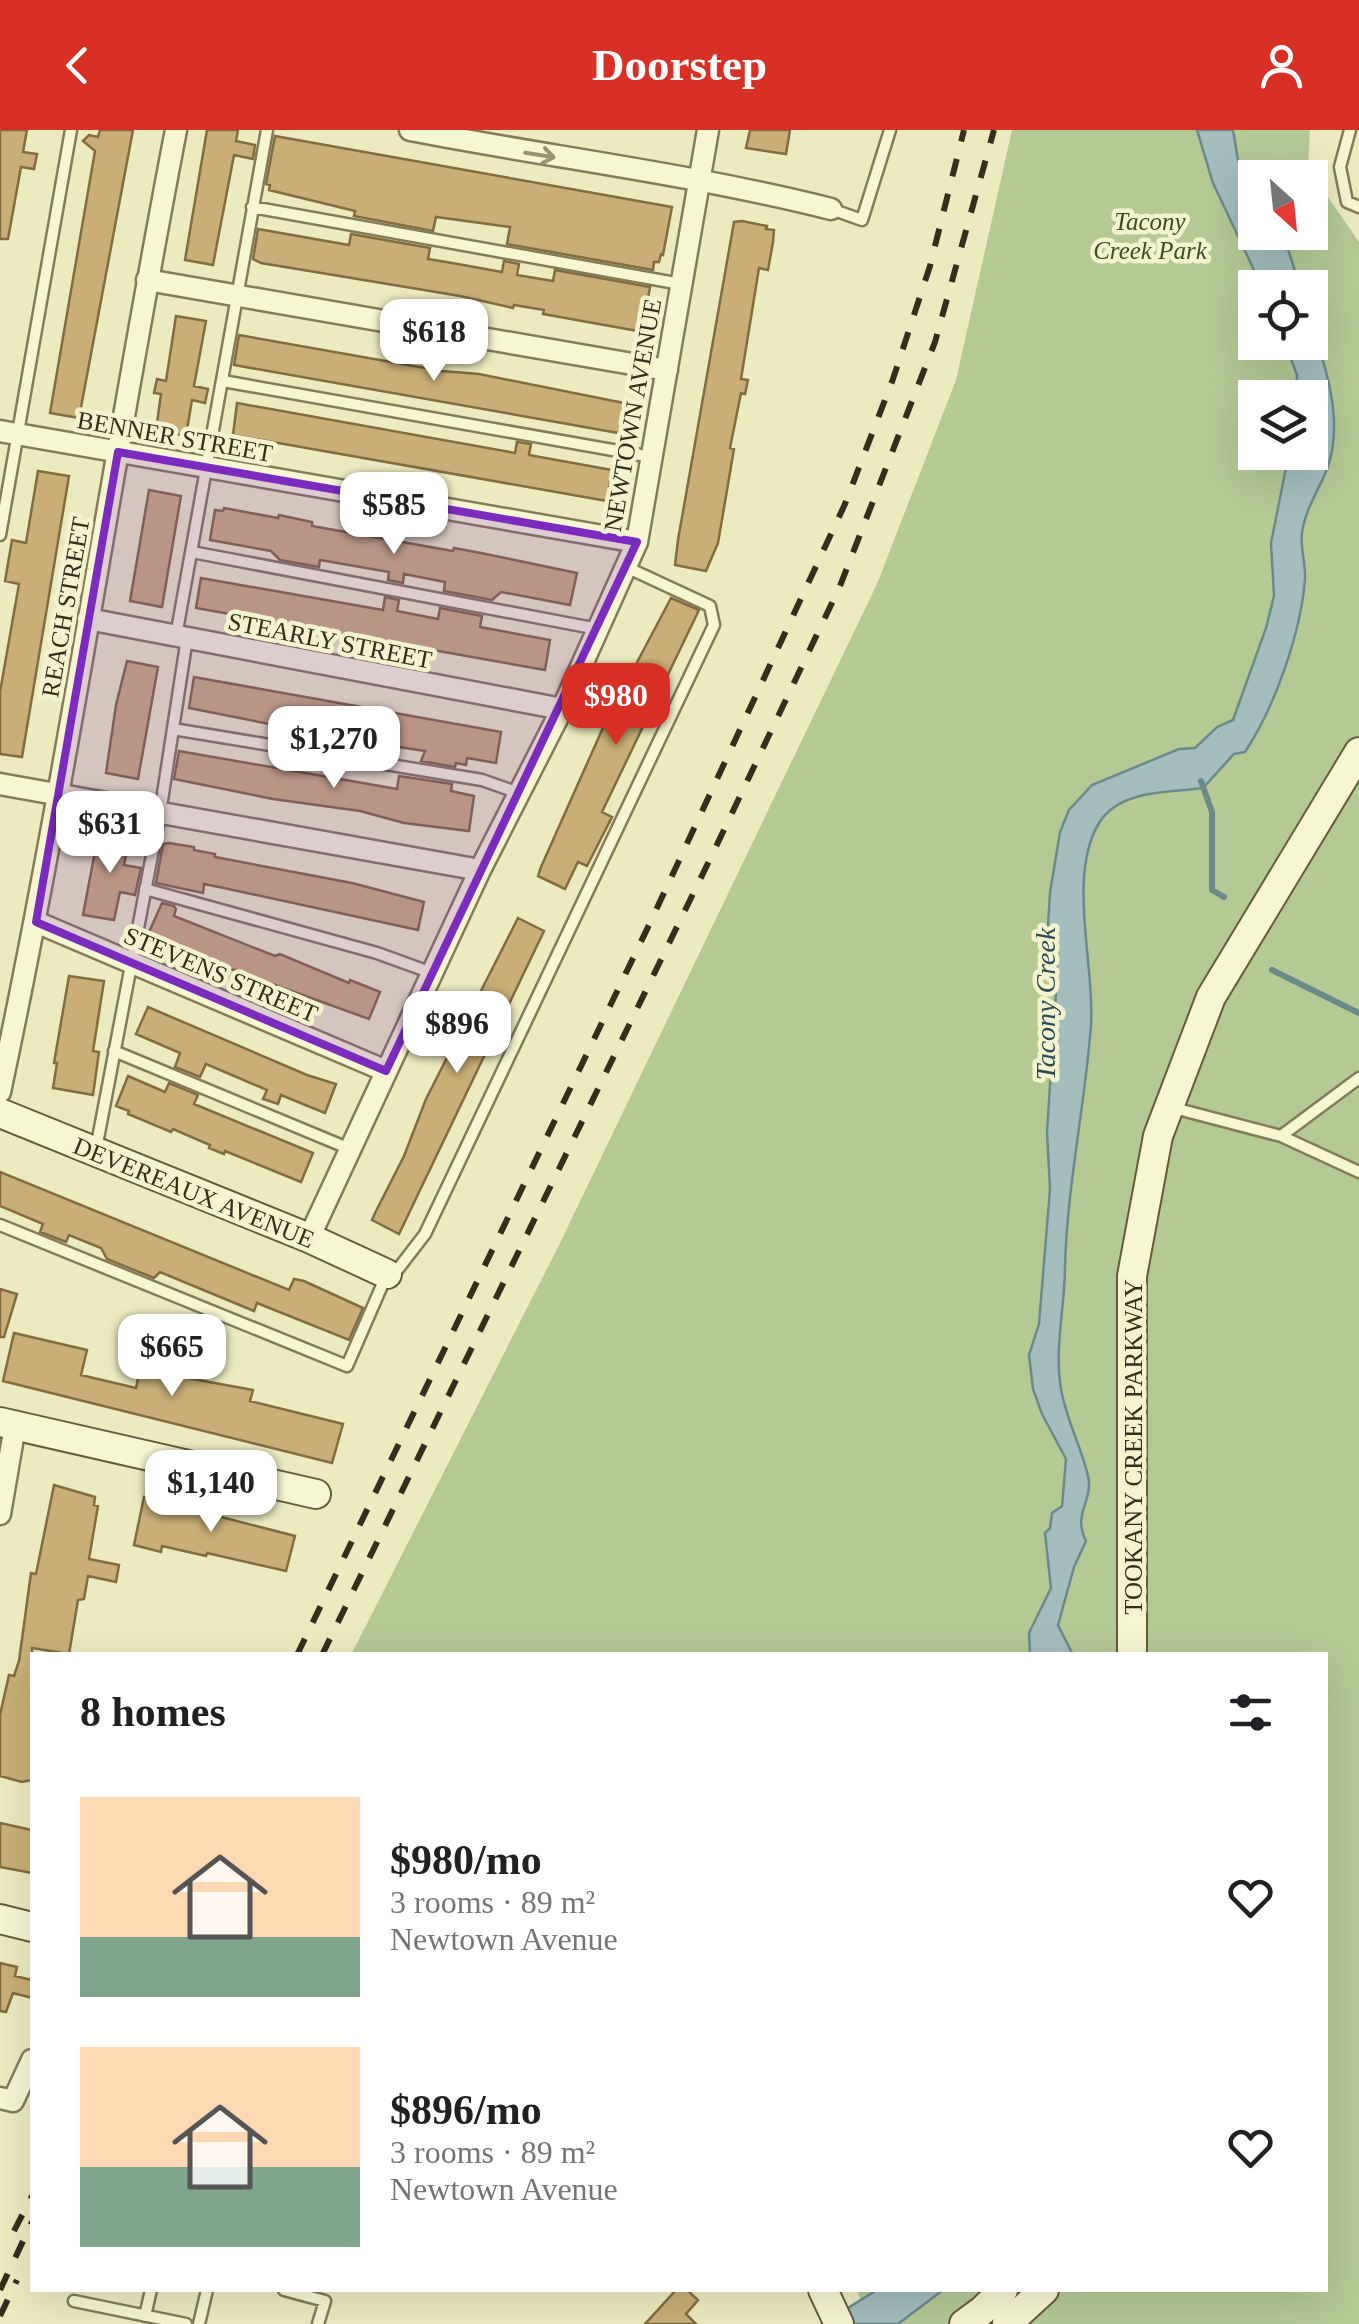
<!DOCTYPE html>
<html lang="en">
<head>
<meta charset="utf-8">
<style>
  :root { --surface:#fff; --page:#f2f2f2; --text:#202124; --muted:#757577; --accent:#d93025 }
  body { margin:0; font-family:Georgia,serif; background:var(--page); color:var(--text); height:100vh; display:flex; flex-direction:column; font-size:38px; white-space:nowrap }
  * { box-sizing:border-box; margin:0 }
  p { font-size:32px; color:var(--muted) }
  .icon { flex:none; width:55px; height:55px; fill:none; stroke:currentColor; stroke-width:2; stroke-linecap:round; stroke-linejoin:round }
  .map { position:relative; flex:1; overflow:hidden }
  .drawer { position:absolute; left:30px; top:1522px; width:1298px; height:640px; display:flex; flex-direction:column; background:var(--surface); border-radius:0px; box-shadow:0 10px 40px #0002 }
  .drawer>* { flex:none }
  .needle { width:65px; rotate:153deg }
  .fabs { position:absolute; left:1238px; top:30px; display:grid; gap:20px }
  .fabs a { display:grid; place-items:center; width:90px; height:90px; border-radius:0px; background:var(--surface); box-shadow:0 10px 40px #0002; font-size:50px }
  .price { position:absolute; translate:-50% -85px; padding:0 22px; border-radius:20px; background:#fff; color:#222; font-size:32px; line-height:65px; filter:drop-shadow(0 2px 5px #0008) }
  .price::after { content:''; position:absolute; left:50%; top:60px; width:30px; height:22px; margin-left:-15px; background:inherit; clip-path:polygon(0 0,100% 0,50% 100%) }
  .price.selected { background:var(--accent); color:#fff }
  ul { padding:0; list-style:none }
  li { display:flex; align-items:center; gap:30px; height:250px; padding:0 50px }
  li span { display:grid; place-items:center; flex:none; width:280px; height:200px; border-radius:0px; color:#555 }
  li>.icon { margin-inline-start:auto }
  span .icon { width:120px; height:120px; fill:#fffc; stroke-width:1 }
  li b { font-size:42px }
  h2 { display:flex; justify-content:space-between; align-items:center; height:120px; padding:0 50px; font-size:42px }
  header { display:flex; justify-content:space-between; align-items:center; height:130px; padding:0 50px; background:var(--accent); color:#fff; font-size:45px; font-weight:700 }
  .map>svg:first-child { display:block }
  .green { fill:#b5c995; fill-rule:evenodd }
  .water { fill:#a3bebd; stroke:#6b8b8b; stroke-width:2.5 }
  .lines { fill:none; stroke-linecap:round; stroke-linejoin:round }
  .stream { stroke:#6b8b8b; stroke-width:6 }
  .building { fill:#c9af77; stroke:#826c40; stroke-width:2.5 }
  .lane-casing { stroke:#847c59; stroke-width:15 }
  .street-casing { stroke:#847c59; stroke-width:25 }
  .secondary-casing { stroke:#665c3c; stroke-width:32 }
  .lane { stroke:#f7f6d3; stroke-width:10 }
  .street { stroke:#f7f6d3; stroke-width:20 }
  .secondary { stroke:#f7f6d3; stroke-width:28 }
  .rail { stroke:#342e1d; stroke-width:6; stroke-dasharray:18 18; stroke-linecap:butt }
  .oneway { stroke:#969278 }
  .marked { fill:#7b2cbf; fill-opacity:0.2; stroke:#7b2cbf; stroke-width:8; stroke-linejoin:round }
  .labels { text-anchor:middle; stroke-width:9; stroke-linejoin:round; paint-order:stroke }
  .park-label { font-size:25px; font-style:italic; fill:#395024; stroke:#f4f3cf }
  .street-label { font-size:25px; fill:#342e1d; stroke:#f4f3cf }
  .water-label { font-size:28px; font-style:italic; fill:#2c4c54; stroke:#f4f3cf }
</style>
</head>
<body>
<header><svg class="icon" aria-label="back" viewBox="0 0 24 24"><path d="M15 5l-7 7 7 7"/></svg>Doorstep<svg class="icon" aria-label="person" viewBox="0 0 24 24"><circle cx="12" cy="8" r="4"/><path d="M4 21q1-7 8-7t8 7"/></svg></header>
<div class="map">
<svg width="1359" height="2194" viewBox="0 0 1359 2194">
  <rect width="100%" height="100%" fill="#ecebc0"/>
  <path class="green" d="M 1012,0 L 1310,0 L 1308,38 L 1359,112 L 1359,2194 L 869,2194 L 857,2160 L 1325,2160 L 1325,1525 L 351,1525 L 559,1115 L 877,454 L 956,250 ZM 1255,48 L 1310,48 L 1310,102 L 1255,102 ZM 1255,158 L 1310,158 L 1310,212 L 1255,212 ZM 1255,268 L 1310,268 L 1310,322 L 1255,322 Z"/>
  <path class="water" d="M 1197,0 L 1233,0 L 1238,30 L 1255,59 L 1255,102 L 1283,103 L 1300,157 L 1262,157 L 1213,53 Z
    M 1310,190 C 1325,234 1345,292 1327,339 C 1319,360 1305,379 1302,403 C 1300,418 1306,434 1305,449 C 1301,502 1275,577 1245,622 L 1234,624 L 1203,658 C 1169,663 1120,659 1099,693 C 1067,746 1095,835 1091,895 C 1085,976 1067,1056 1065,1137 C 1065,1177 1054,1219 1061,1259 C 1066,1289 1081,1316 1088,1346 C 1094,1370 1072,1384 1086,1411 L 1074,1437 L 1058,1495 L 1073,1525 L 1030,1525 L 1029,1503 L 1051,1458 L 1045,1403 L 1050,1398 L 1052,1383 L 1062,1376 L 1066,1329 L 1042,1284 L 1033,1259 L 1029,1225 L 1039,1194 L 1050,1059 L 1047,1002 L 1057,847 L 1056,821 L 1048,796 L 1050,763 L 1060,702 L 1069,680 L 1092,655 L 1179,619 L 1195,618 L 1217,597 L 1233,590 L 1266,498 L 1274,466 L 1271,413 L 1289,323 L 1310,322 L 1310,268 L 1296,267 L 1297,245 L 1285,213 L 1310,212 Z
    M 877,2160 L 943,2160 L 898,2194 L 822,2194 Z"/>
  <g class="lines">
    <path class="stream" d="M 1201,651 L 1212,682 L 1212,760 L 1224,767
      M 1272,840 L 1359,883"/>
  </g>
  <path class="building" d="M 0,0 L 27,0 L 23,22 L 37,24 L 34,39 L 21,37 L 8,109 L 0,109 Z
    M 100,0 L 133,0 L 79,288 L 50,283 L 95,21 L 83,11 L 89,5 L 98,7 Z
    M 207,0 L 238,0 L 236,11 L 255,15 L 253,29 L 234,25 L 213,135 L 185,130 Z
    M 750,0 L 790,0 L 786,24 L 746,18 Z
    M 275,6 L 672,77 L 663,125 L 661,124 L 659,132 L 654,132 L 653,140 L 507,114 L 510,97 L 436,87 L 433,101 L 354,86 L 355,81 L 269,60 L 270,55 L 266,54 Z
    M 742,91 L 767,96 L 766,99 L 774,100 L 773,112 L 768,140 L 759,138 L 741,249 L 748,250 L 745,264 L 741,263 L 730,318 L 734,319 L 718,413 L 706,441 L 675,435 L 678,410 L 734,92 Z
    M 258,99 L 349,115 L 351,104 L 430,118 L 428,129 L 452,133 L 502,142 L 504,131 L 519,134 L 517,145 L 553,151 L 555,140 L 650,157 L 643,198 L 639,197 L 638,201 L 543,184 L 544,180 L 514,175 L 513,178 L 460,166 L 261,133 L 253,129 Z
    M 176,186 L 206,191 L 194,256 L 208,259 L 205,273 L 192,270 L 186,306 L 156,300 L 161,264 L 154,263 L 157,249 L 166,251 Z
    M 239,205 L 442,241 L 479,244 L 629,274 L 624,304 L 234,235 Z
    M 237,273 L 515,323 L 517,312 L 531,314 L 529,325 L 612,340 L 607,371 L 233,305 Z
    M 38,341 L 69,346 L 22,627 L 0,624 L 0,562 L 19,454 L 5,451 L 12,410 L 26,413 Z
    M 149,360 L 181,366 L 162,477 L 130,471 Z
    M 224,378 L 278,388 L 279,385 L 312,392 L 312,396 L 453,421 L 454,418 L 481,423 L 577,443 L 570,475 L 501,462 L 492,470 L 444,461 L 445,452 L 404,444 L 403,453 L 388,450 L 389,442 L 320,430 L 319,437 L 280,430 L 271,421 L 210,410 L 215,380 L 223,381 Z
    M 201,448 L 383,480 L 385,467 L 399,470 L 397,481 L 438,489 L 440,478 L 482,486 L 480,497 L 550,510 L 545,540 L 196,478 Z
    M 671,468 L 699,480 L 602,682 L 612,687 L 587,736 L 578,732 L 565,759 L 538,746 L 541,737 L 606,591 Z
    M 127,531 L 158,537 L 138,649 L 106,643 L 116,575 Z
    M 194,547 L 501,602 L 496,633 L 467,628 L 466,635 L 456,633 L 455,637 L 421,631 L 425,621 L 340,608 L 189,578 Z
    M 179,621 L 397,659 L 399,646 L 452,654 L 451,661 L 474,666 L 469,701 L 404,693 L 360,681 L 273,669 L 174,649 Z
    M 99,700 L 130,706 L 124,735 L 141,738 L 135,765 L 120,762 L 114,790 L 83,785 Z
    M 169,713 L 194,717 L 194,720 L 215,724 L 215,727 L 352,753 L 424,772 L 418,800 L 219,757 L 204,754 L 203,763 L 156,753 L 163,714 Z
    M 162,773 L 174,776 L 176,779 L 174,786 L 275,826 L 280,824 L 349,853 L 350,850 L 380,862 L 369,889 L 220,835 L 205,831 L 203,835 L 146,809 Z
    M 518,788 L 544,801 L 399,1104 L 372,1090 L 375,1083 L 404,1026 L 426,969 Z
    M 69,846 L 104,851 L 93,921 L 99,922 L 93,965 L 53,958 L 57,933 L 54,933 Z
    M 148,877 L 307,945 L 336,954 L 325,983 L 281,965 L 278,974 L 263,969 L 267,960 L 206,934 L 200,947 L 175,937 L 180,923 L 136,904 Z
    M 128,946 L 165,962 L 169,953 L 198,965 L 194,974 L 313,1023 L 301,1052 L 225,1021 L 224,1024 L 209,1018 L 210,1015 L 173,999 L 171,1002 L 128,984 L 129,981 L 116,976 Z
    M 0,1042 L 289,1160 L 294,1149 L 304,1151 L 363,1178 L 349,1210 L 257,1173 L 254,1181 L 160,1142 L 154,1148 L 107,1129 L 101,1118 L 69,1105 L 66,1112 L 40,1102 L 43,1094 L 0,1076 Z
    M 0,1159 L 17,1164 L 4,1207 L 0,1207 Z
    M 14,1203 L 87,1220 L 81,1245 L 136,1258 L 142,1229 L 184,1238 L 182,1247 L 253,1260 L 250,1271 L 343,1294 L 332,1333 L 3,1251 Z
    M 54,1355 L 95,1367 L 94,1375 L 98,1376 L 89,1429 L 119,1435 L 116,1452 L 88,1446 L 84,1469 L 78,1470 L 69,1524 L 32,1518 L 32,1650 L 22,1652 L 0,1646 L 0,1585 L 9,1545 L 14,1546 L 19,1531 L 31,1443 L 36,1444 Z
    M 144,1367 L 295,1406 L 286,1441 L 207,1423 L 206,1426 L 162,1416 L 161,1422 L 134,1415 Z
    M 0,1693 L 32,1700 L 32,1743 L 0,1737 Z
    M 0,1833 L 17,1837 L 15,1846 L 32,1850 L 32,1868 L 13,1863 L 6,1882 L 0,1881 Z
    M 676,2160 L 687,2160 L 698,2170 L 686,2184 L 696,2194 L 645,2194 Z"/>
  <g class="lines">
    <defs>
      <path id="lane" d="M 1350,0 L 1340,37 L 1347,72 L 1359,77
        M 252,77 L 681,154
        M 831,79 L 862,90 L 890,0
        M 223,251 L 652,327
        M 0,405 L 71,0
        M 192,422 L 598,499
        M 176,506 L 267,0
        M 173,599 L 482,650 L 519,663
        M 145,759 L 377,823 L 432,843
        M 114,921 L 350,1019
        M 1170,977 L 1281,1006 L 1359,1042
        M 1281,1006 L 1359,948
        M 96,1019 L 160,683 L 187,508
        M 0,1095 L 347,1236 L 387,1144 L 398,1139 L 425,1104 L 714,495 L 710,476 L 626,437
        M 284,2160 L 325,2171 L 318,2194
        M 74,2171 L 186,2194
        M 145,2186 L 151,2160
        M 199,2194 L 207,2160"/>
      <path id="street" d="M 410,0 C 550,27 692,44 831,79
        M 147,150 L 667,240
        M 0,301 L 637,412
        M 88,489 L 562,579
        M 0,654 L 480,740
        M 36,792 L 386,941
        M 0,962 C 68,643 114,320 176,0
        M 309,1108 L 480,740 L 562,579 L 637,412 L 708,0
        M 0,1384 L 15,1296
        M 0,1968 L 13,1971 L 32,1930"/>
      <path id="secondary" d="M 0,983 L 309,1108 L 387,1144
        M 0,1292 L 316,1364
        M 1132,1525 L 1132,1146 L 1158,1006 L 1211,867 L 1359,622
        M 0,1789 L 32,1797
        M 823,2160 L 839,2194
        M 964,2194 L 983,2180 L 1003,2160
        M 1007,2194 L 1044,2160"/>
    </defs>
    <use href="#lane" class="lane-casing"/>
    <use href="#street" class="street-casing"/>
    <use href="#secondary" class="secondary-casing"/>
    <use href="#lane" class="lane"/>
    <use href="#street" class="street"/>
    <use href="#secondary" class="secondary"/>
    <path class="rail" d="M 297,1525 L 650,793 L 845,374 L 893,249 L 930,136 L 964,0
      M 322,1525 L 712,725 L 840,456 L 935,212 L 994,0
      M 14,2101 L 32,2066
      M 0,2160 L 32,2092
      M 0,2186 L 17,2150"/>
  </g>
  <defs><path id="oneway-shaft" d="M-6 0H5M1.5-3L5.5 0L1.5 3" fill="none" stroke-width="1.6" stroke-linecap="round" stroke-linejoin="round" transform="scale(2.5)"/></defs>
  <use class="oneway" href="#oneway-shaft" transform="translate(540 25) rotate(9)"/>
  <path class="marked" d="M 118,322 L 637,412 L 386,941 L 36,792 Z"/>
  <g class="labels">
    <g class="park-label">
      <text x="1150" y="100">Tacony<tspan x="1150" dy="29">Creek Park</tspan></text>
    </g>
    <g class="street-label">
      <text transform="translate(632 285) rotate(-80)" y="9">NEWTOWN AVENUE</text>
      <text transform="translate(175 306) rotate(10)" y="9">BENNER STREET</text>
      <text transform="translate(65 477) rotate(-80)" y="9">REACH STREET</text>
      <text transform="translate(330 510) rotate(11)" y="9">STEARLY STREET</text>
      <text transform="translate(221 844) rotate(23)" y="9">STEVENS STREET</text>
      <text transform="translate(194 1062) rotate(22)" y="9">DEVEREAUX AVENUE</text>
      <text transform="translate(1133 1317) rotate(-90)" y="9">TOOKANY CREEK PARKWAY</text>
    </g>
    <g class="water-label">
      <text transform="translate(1045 874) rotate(-90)" y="10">Tacony Creek</text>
    </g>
  </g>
</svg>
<div class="fabs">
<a><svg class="needle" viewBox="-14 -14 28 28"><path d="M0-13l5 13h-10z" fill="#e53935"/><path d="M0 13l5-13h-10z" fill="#757577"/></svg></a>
<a><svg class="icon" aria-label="locate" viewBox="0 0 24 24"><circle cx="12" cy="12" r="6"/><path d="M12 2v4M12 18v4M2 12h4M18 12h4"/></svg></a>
<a><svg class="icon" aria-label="layers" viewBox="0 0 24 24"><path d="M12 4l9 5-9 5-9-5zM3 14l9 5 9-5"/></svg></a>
</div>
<b class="price" style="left:434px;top:254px">$618</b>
<b class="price" style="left:394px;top:427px">$585</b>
<b class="price selected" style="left:616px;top:618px">$980</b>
<b class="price" style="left:334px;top:661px">$1,270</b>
<b class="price" style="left:110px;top:746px">$631</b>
<b class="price" style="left:457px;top:946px">$896</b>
<b class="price" style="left:172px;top:1269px">$665</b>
<b class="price" style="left:211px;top:1405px">$1,140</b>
<section class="drawer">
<h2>8 homes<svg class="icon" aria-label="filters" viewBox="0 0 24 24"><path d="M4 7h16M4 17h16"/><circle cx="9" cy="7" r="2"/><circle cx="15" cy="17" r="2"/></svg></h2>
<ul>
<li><span style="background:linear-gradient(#ffd9b3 70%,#7fa58c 0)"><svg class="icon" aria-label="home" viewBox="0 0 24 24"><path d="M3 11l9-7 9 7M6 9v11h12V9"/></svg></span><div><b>$980/mo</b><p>3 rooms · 89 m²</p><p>Newtown Avenue</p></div><svg class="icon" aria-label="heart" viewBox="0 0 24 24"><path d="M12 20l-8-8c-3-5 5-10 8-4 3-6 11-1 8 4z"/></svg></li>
<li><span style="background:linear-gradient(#ffd9b3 60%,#7fa58c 0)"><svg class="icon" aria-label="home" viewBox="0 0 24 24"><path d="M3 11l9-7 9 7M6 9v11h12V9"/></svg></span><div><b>$896/mo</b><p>3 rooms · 89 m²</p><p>Newtown Avenue</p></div><svg class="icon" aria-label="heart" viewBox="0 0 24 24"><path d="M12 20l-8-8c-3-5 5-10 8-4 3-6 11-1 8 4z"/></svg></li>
</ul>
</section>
</div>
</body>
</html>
